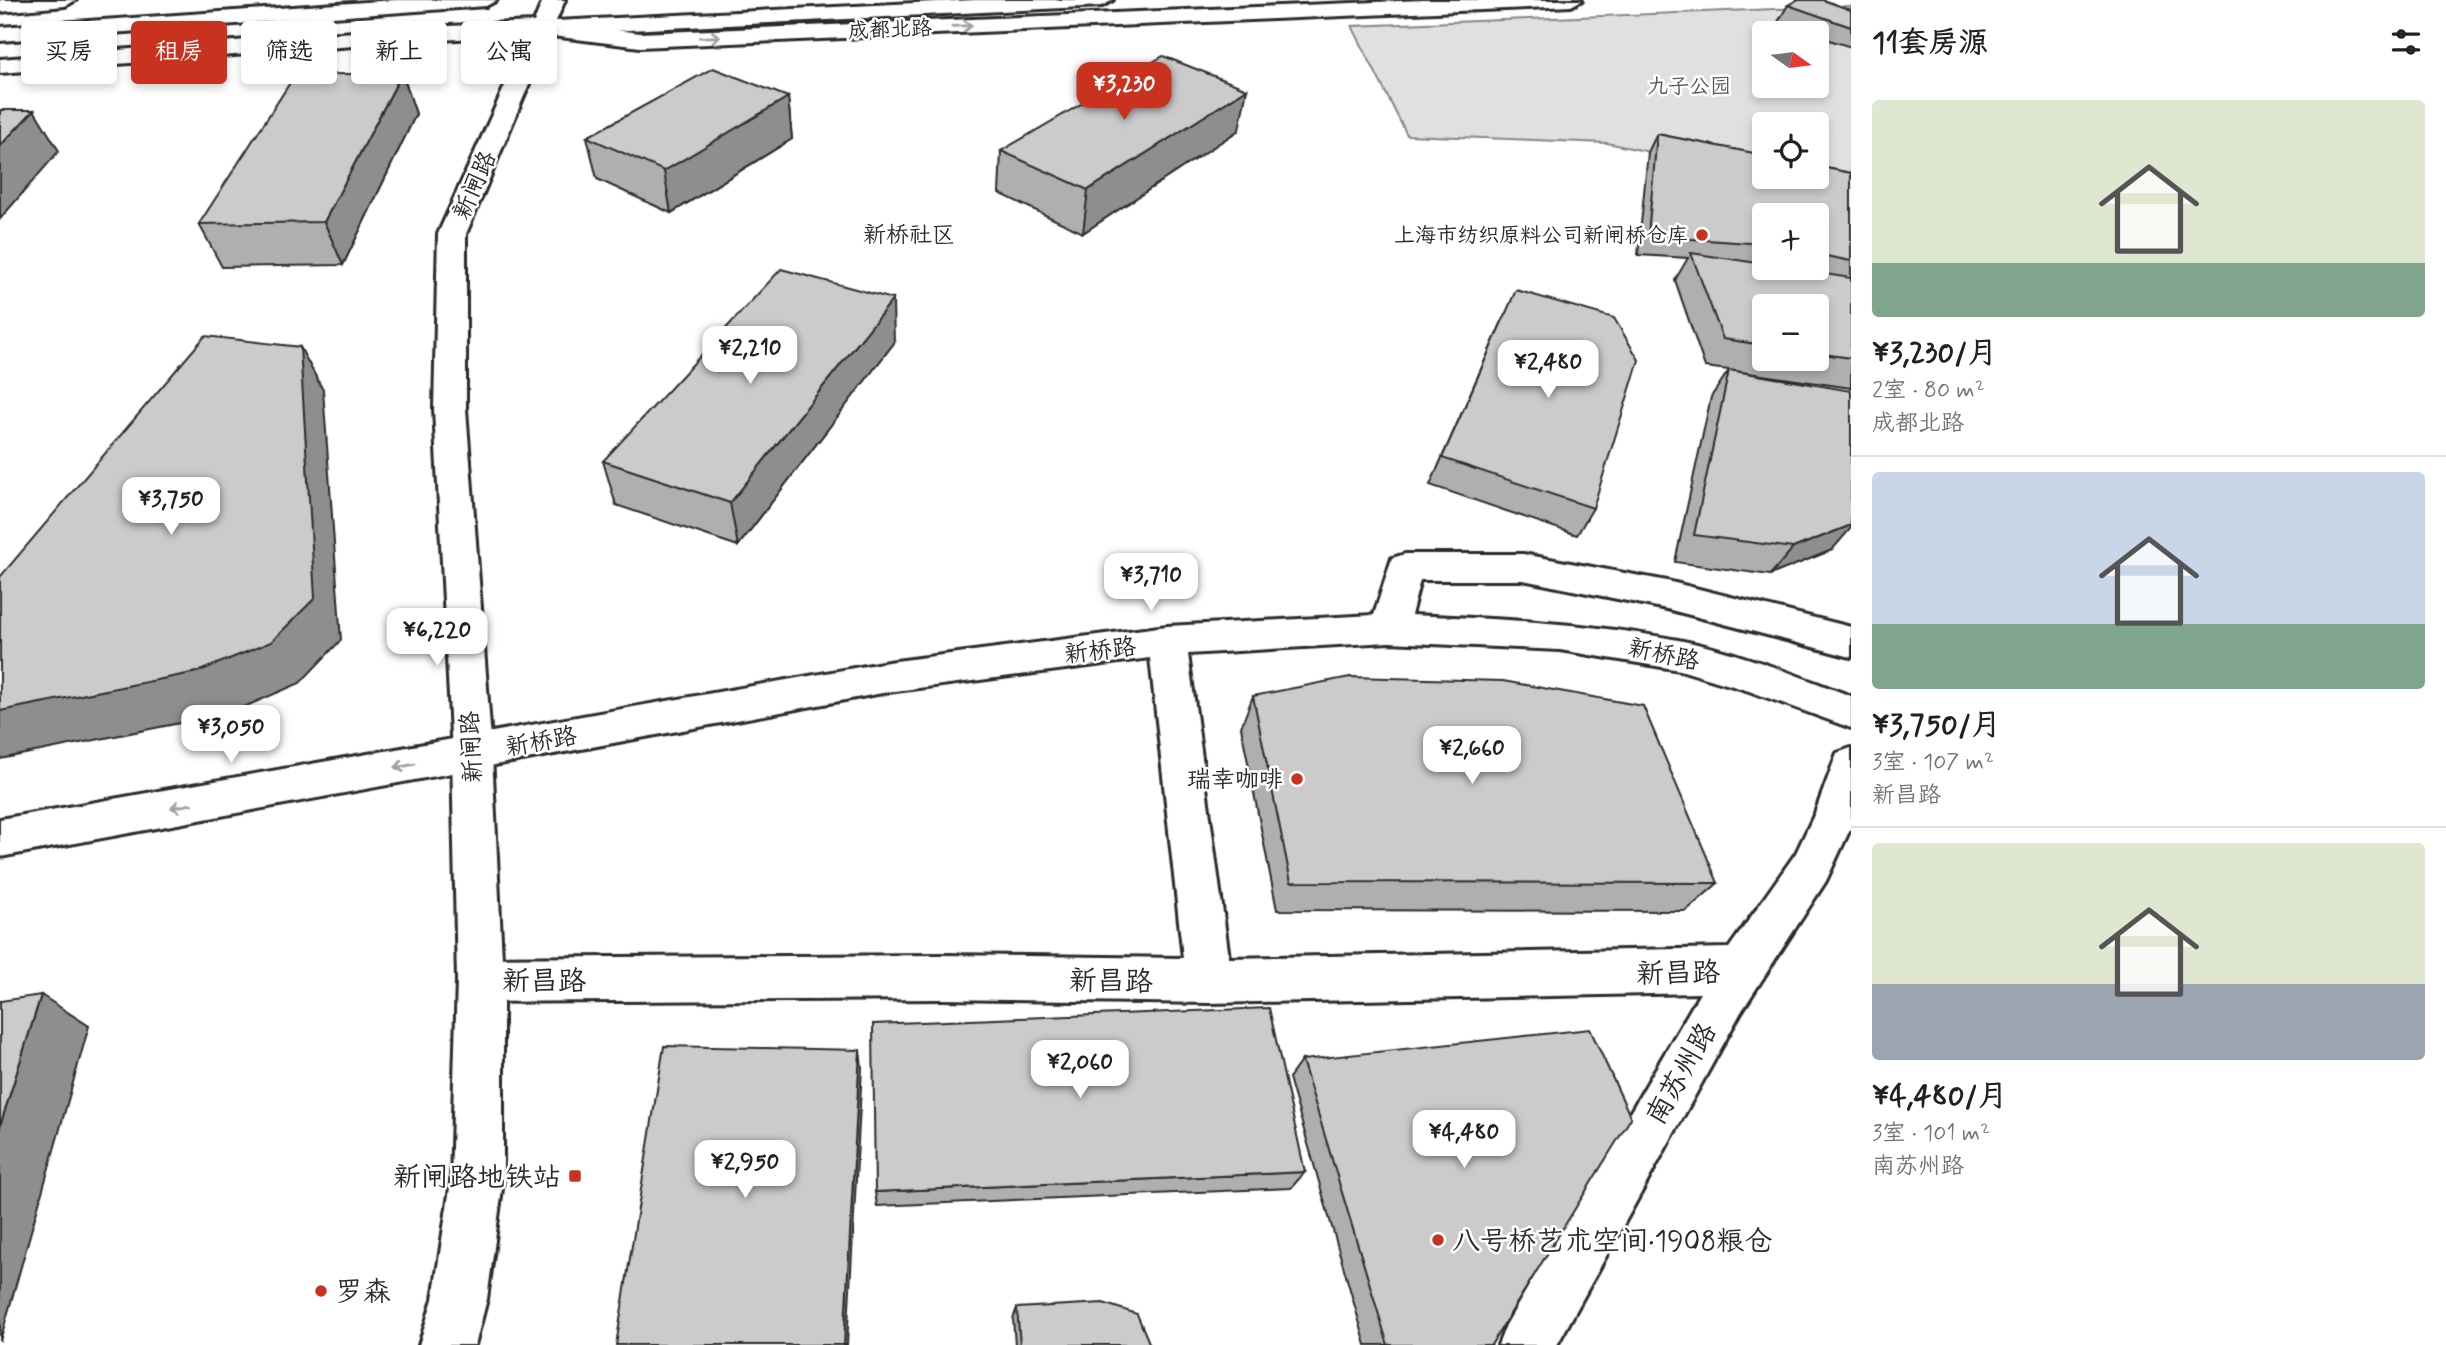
<!DOCTYPE html>
<html lang="zh">
<head>
<meta charset="utf-8">
<style>
  :root { --surface:#fff; --page:#f2f2f2; --text:#202124; --muted:#757577; --line:#e0e0e0; --accent:#c8321e }
  body { margin:0; font-family:Mynerve,"LXGW WenKai TC",sans-serif; background:var(--page); color:var(--text); height:100vh; display:flex; flex-direction:column; font-size:26px; white-space:nowrap }
  * { box-sizing:border-box; margin:0 }
  p { font-size:23px; color:var(--muted) }
  .icon { flex:none; width:38px; height:38px; fill:none; stroke:currentColor; stroke-width:2; stroke-linecap:round; stroke-linejoin:round }
  .map { position:relative; flex:1; overflow:hidden }
  .details { display:flex; flex-direction:column; background:var(--surface); width:595px }
  .details>* { flex:none }
  .banner { position:absolute; left:21px; top:21px; width:665px; height:63px; display:flex; gap:14px }
  .needle { width:46px; rotate:104deg }
  .buttons { position:absolute; left:1752px; top:21px; display:grid; gap:14px }
  .buttons a { display:grid; place-items:center; width:77px; height:77px; border-radius:7px; background:var(--surface); box-shadow:0 4px 10px #0003; font-size:35px }
  .price { position:absolute; translate:-50% -60px; padding:0 16px; border-radius:14px; background:#fff; color:#222; font-size:23px; line-height:46px; filter:drop-shadow(0 2px 4px #0008) }
  .price::after { content:''; position:absolute; left:50%; top:42px; width:21px; height:16px; margin-left:-10px; background:inherit; clip-path:polygon(0 0,100% 0,50% 100%) }
  .price.current { background:var(--accent); color:#fff }
  ul { padding:0; list-style:none }
  li { display:grid; align-content:center; gap:14px; height:371px; padding:0 21px }
  li+li { border-top:2px solid var(--line) }
  li span { display:grid; place-items:center; height:217px; border-radius:7px; color:#555 }
  li>.icon { margin-inline-start:auto }
  span .icon { width:126px; height:126px; fill:#fffc; stroke-width:1 }
  li b { font-size:30px }
  h2 { display:flex; justify-content:space-between; align-items:center; height:84px; padding:0 21px; font-size:30px }
  .tag { padding:0 24px; border-radius:7px; background:var(--surface); box-shadow:0 4px 10px #0003; font-size:24px; line-height:63px }
  .tag.current { background:var(--accent); color:#fff }
  main { display:flex; flex:1; min-height:0 }
  .map>svg:first-child { display:block }
  .green { fill:#e0e0e0; stroke:#868686; stroke-width:2; fill-rule:evenodd }
  .lines { fill:none; stroke-linecap:round; stroke-linejoin:round }
  .minor-casing { stroke:#2b2b2b; stroke-width:6 }
  .major-casing { stroke:#2b2b2b; stroke-width:6 }
  .highway-casing { stroke:#2b2b2b; stroke-width:6 }
  .minor { fill:#fff; fill-rule:evenodd }
  .major { fill:#fff; fill-rule:evenodd }
  .highway { fill:#fff; fill-rule:evenodd }
  .wall { fill:#afafaf; stroke:#2b2b2b; stroke-width:2; fill-rule:evenodd }
  .shaded-wall { fill:#8e8e8e; stroke:#2b2b2b; stroke-width:2 }
  .building { fill:#cbcbcb; stroke:#2b2b2b; stroke-width:2 }
  .oneway { stroke:#a0a0a0 }
  .poi-dot { fill:#c8321e; stroke:#fff; stroke-width:2.5 }
  .labels { text-anchor:middle; stroke-width:5; stroke-linejoin:round; paint-order:stroke }
  .far-street-label { font-size:21px; fill:#2b2b2b; stroke:#fff }
  .far-park-label { font-size:21px; fill:#585858; stroke:#fff }
  .far-poi-label { font-size:21px; fill:#2b2b2b; stroke:#fff; text-anchor:end }
  .far-quarter-label { font-size:23px; fill:#2b2b2b; stroke:#fff }
  .street-label { font-size:24px; fill:#2b2b2b; stroke:#fff }
  .poi-label { font-size:24px; fill:#2b2b2b; stroke:#fff; text-anchor:end }
  .near-street-label { font-size:28px; fill:#2b2b2b; stroke:#fff }
  .near-poi-label { font-size:28px; fill:#2b2b2b; stroke:#fff; text-anchor:start }
</style>
</head>
<body>
<main>
<div class="map">
<svg width="1851" height="1345" viewBox="0 0 1851 1345">
  <rect width="100%" height="100%" fill="#fff"/>
  <filter id="ink" filterUnits="userSpaceOnUse"><feTurbulence type="fractalNoise" baseFrequency=".0143" numOctaves="2"/><feDisplacementMap in="SourceGraphic" scale="14" xChannelSelector="R" yChannelSelector="G"/><feConvolveMatrix kernelMatrix="1 2 1 2 8 2 1 2 1" color-interpolation-filters="sRGB"/></filter>
  <g filter="url(#ink)">
    <path class="green" d="M 1851,6 L 1851,194 L 1816,177 L 1816,124 L 1764,124 L 1764,176 L 1607,143 L 1407,135 L 1352,26 ZM 1764,33 L 1816,33 L 1816,86 L 1764,86 Z"/>
    <g class="lines">
      <defs>
        <path id="minor" d="M 1423,0 L 1582,0 L 1571,6 L 640,47 L 544,35 L 533,28 L 544,21 L 640,33 Z
          M 1405,554 L 1523,554 L 1667,581 L 1851,627 L 1851,657 L 1667,609 L 1523,580 L 1420,580 L 1411,615 C 1501,619 1589,623 1678,640 C 1737,651 1795,675 1851,696 L 1851,728 L 1749,691 L 1680,670 L 1560,650 L 1389,642 L 1188,654 L 1229,958 L 1729,948 L 1796,853 L 1815,813 L 1837,753 L 1851,748 L 1851,827 L 1826,881 L 1741,1012 L 1557,1345 L 1498,1345 L 1506,1325 L 1700,993 L 1209,1003 L 941,999 L 480,1002 L 464,996 L 457,980 L 464,964 L 480,958 L 941,955 L 1183,958 L 1150,658 L 888,692 L 0,857 L 0,819 L 888,662 L 1167,626 L 1374,615 L 1392,558 Z"/>
        <path id="major" d="M 0,0 L 76,0 L 65,6 L 0,12 Z
          M 543,0 L 565,0 L 556,21 L 975,0 L 1113,0 L 1102,6 L 550,34 L 466,234 L 466,409 L 492,754 L 503,980 L 503,1181 L 487,1299 L 475,1345 L 419,1345 L 433,1299 L 451,1181 L 457,980 L 452,754 L 434,409 L 438,234 L 528,35 L 406,42 L 0,73 L 0,59 L 406,28 L 534,22 Z"/>
        <path id="highway" d="M 395,0 L 497,0 L 486,6 L 0,41 L 0,27 Z"/>
      </defs>
      <use href="#minor" class="minor-casing"/>
      <use href="#major" class="major-casing"/>
      <use href="#highway" class="highway-casing"/>
      <use href="#minor" class="minor"/>
      <use href="#major" class="major"/>
      <use href="#highway" class="highway"/>
    </g>
    <path class="wall" d="M 1788,5 L 1851,10 L 1851,47 L 1816,36 L 1816,33 L 1809,33 L 1778,22 Z
      M 402,73 L 416,114 L 343,265 L 222,267 L 199,224 Z
      M 788,97 L 792,139 L 671,213 L 597,179 L 587,137 Z
      M 1239,130 L 1083,233 L 999,193 L 1001,151 Z
      M 1657,134 L 1851,173 L 1851,388 L 1735,371 L 1832,550 L 1770,575 L 1675,562 L 1711,397 L 1729,370 L 1705,367 L 1675,280 L 1688,258 L 1638,255 L 1648,152 ZM 1764,215 L 1816,215 L 1816,268 L 1764,268 ZM 1764,306 L 1816,306 L 1816,359 L 1764,359 Z
      M 1504,317 L 1593,508 L 1577,535 L 1430,485 Z
      M 894,343 L 738,546 L 616,505 L 603,461 Z
      M 1253,696 L 1718,883 L 1686,911 L 1277,910 L 1241,727 Z
      M 1302,1060 L 1491,1345 L 1366,1345 L 1289,1078 Z
      M 1305,1172 L 1291,1188 L 877,1206 L 875,1192 Z
      M 1017,1308 L 1150,1345 L 1015,1345 L 1013,1319 Z"/>
    <path class="shaded-wall" d="M 402,73 L 416,114 L 343,265 L 324,222 Z
      M 1247,89 L 1239,130 L 1083,233 L 1088,190 Z
      M 788,97 L 792,139 L 671,213 L 664,171 Z
      M 34,110 L 59,151 L 0,219 L 0,146 Z
      M 893,299 L 894,343 L 738,546 L 730,503 Z
      M 300,347 L 323,390 L 341,640 L 300,683 L 230,713 L 0,759 L 0,711 Z
      M 1851,525 L 1851,528 L 1832,550 L 1770,575 L 1793,548 Z
      M 41,995 L 89,1026 L 0,1341 L 0,1126 Z
      M 860,1050 L 862,1068 L 847,1345 L 844,1345 Z"/>
    <path class="building" d="M 1797,0 L 1823,0 L 1851,10 L 1851,27 L 1788,5 Z
      M 1163,56 L 1247,89 L 1088,190 L 1001,151 Z
      M 713,68 L 788,97 L 664,171 L 587,137 Z
      M 402,73 L 324,222 L 199,224 L 295,75 Z
      M 0,110 L 34,110 L 0,146 Z
      M 1657,134 L 1764,155 L 1764,177 L 1816,177 L 1816,166 L 1851,173 L 1851,261 L 1816,254 L 1816,215 L 1764,215 L 1764,244 L 1648,236 Z
      M 1691,253 L 1764,264 L 1764,268 L 1787,268 L 1851,278 L 1851,358 L 1816,353 L 1816,306 L 1764,306 L 1764,345 L 1723,339 Z
      M 781,269 L 893,299 L 730,503 L 603,461 Z
      M 1516,290 L 1614,318 L 1639,360 L 1593,508 L 1442,458 Z
      M 205,336 L 300,347 L 315,598 L 271,642 L 197,672 L 0,711 L 0,577 Z
      M 1729,370 L 1851,391 L 1851,525 L 1793,548 L 1694,535 Z
      M 1350,677 L 1503,681 L 1643,706 L 1718,883 L 1291,882 L 1253,696 Z
      M 41,995 L 0,1126 L 0,1001 Z
      M 1269,1008 L 1305,1172 L 875,1192 L 873,1024 Z
      M 1590,1029 L 1631,1118 L 1491,1345 L 1388,1345 L 1302,1060 Z
      M 664,1046 L 860,1050 L 844,1345 L 616,1345 Z
      M 1103,1303 L 1137,1314 L 1150,1345 L 1020,1345 L 1017,1308 Z"/>
    <defs><path id="oneway-shaft" d="M-6 0H5M1.5-3L5.5 0L1.5 3" fill="none" stroke-width="1.6" stroke-linecap="round" stroke-linejoin="round" transform="scale(1.75)"/></defs>
    <g class="oneway">
      <use href="#oneway-shaft" transform="translate(962 26) rotate(-2)"/>
      <use href="#oneway-shaft" transform="translate(710 37) rotate(-2)"/>
      <use href="#oneway-shaft" transform="translate(405 766) rotate(170)"/>
      <use href="#oneway-shaft" transform="translate(181 806) rotate(170)"/>
    </g>
  </g>
  <g class="poi-dot">
    <circle cx="1702" cy="235" r="7"/>
    <circle cx="1297" cy="779" r="7"/>
    <rect x="568" y="1169" width="14" height="14" rx="3.5"/>
    <circle cx="1438" cy="1240" r="7"/>
    <circle cx="321" cy="1291" r="7"/>
  </g>
  <g class="labels">
    <g class="far-street-label">
      <text transform="translate(890 29) rotate(-2)" y="7">成都北路</text>
    </g>
    <g class="far-park-label">
      <text x="1689" y="93">九子公园</text>
    </g>
    <g class="far-poi-label">
      <text x="1688" y="242">上海市纺织原料公司新闸桥仓库</text>
    </g>
    <g class="far-quarter-label">
      <text x="909" y="242">新桥社区</text>
    </g>
    <g class="street-label">
      <text transform="translate(474 185) rotate(-66)" y="8">新闸路</text>
      <text transform="translate(1100 650) rotate(-7)" y="8">新桥路</text>
      <text transform="translate(1664 654) rotate(12)" y="8">新桥路</text>
      <text transform="translate(541 741) rotate(-10)" y="8">新桥路</text>
      <text transform="translate(471 747) rotate(-93)" y="8">新闸路</text>
    </g>
    <g class="poi-label">
      <text x="1283" y="787">瑞幸咖啡</text>
    </g>
    <g class="near-street-label">
      <text transform="translate(1678 972) rotate(-1)" y="10">新昌路</text>
      <text x="544" y="990">新昌路</text>
      <text transform="translate(1111 980) rotate(1)" y="10">新昌路</text>
      <text transform="translate(1680 1073) rotate(-60)" y="10">南苏州路</text>
    </g>
    <g class="near-poi-label">
      <text x="561" y="1186" text-anchor="end">新闸路地铁站</text>
      <text x="1452" y="1250">八号桥艺术空间·1908粮仓</text>
      <text x="335" y="1301">罗森</text>
    </g>
  </g>
</svg>
<div class="buttons">
<a><svg class="needle" viewBox="-14 -14 28 28"><path d="M0-13l5 13h-10z" fill="#e53935"/><path d="M0 13l5-13h-10z" fill="#757577"/></svg></a>
<a><svg class="icon" aria-label="locate" viewBox="0 0 24 24"><circle cx="12" cy="12" r="6"/><path d="M12 2v4M12 18v4M2 12h4M18 12h4"/></svg></a>
<a>+</a>
<a>−</a>
</div>
<b class="price current" style="left:1124px;top:122px">¥3,230</b>
<b class="price" style="left:750px;top:386px">¥2,210</b>
<b class="price" style="left:1548px;top:400px">¥2,480</b>
<b class="price" style="left:171px;top:537px">¥3,750</b>
<b class="price" style="left:1151px;top:613px">¥3,710</b>
<b class="price" style="left:437px;top:668px">¥6,220</b>
<b class="price" style="left:231px;top:765px">¥3,050</b>
<b class="price" style="left:1472px;top:786px">¥2,660</b>
<b class="price" style="left:1080px;top:1100px">¥2,060</b>
<b class="price" style="left:1464px;top:1170px">¥4,480</b>
<b class="price" style="left:745px;top:1200px">¥2,950</b>
<div class="banner">
<a class="tag">买房</a>
<a class="tag current">租房</a>
<a class="tag">筛选</a>
<a class="tag">新上</a>
<a class="tag">公寓</a>
</div>
</div>
<section class="details">
<h2>11套房源<svg class="icon" aria-label="filters" viewBox="0 0 24 24"><path d="M4 7h16M4 17h16"/><circle cx="9" cy="7" r="2"/><circle cx="15" cy="17" r="2"/></svg></h2>
<ul>
<li><span style="background:linear-gradient(#dfe7d0 75%,#7fa58c 0)"><svg class="icon" aria-label="home" viewBox="0 0 24 24"><path d="M3 11l9-7 9 7M6 9v11h12V9"/></svg></span><div><b>¥3,230/月</b><p>2室 · 80 m²</p><p>成都北路</p></div></li>
<li><span style="background:linear-gradient(#c9d6e8 70%,#7fa58c 0)"><svg class="icon" aria-label="home" viewBox="0 0 24 24"><path d="M3 11l9-7 9 7M6 9v11h12V9"/></svg></span><div><b>¥3,750/月</b><p>3室 · 107 m²</p><p>新昌路</p></div></li>
<li><span style="background:linear-gradient(#dfe7d0 65%,#9aa5b1 0)"><svg class="icon" aria-label="home" viewBox="0 0 24 24"><path d="M3 11l9-7 9 7M6 9v11h12V9"/></svg></span><div><b>¥4,480/月</b><p>3室 · 101 m²</p><p>南苏州路</p></div></li>
</ul>
</section>
</main>
</body>
</html>
